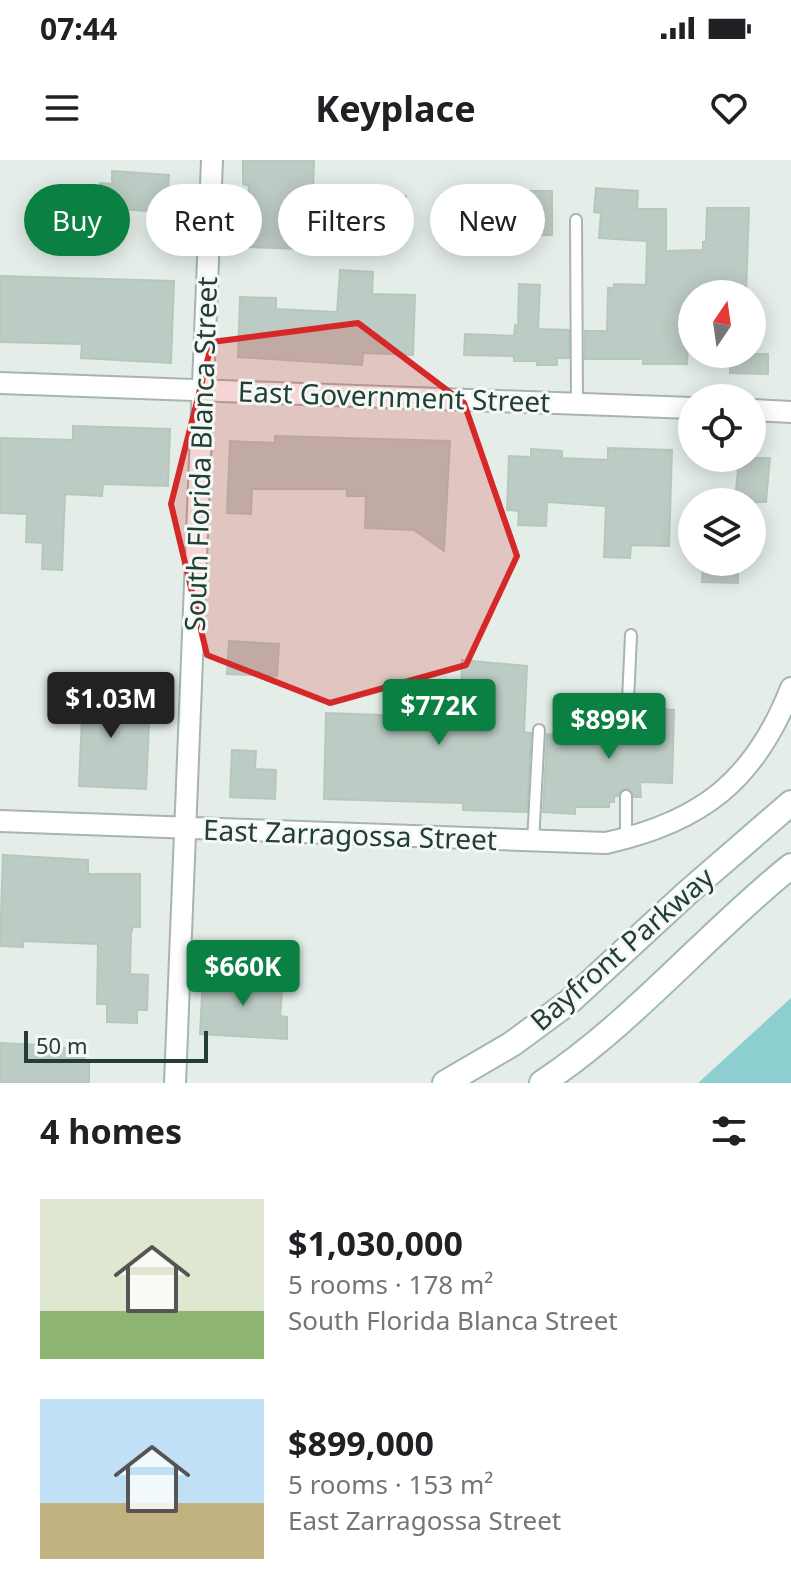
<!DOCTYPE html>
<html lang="en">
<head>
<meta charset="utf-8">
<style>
  :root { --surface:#fff; --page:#f2f2f2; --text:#202124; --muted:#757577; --accent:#0b8043 }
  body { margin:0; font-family:"Noto Sans",sans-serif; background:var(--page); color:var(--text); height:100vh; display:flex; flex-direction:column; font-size:30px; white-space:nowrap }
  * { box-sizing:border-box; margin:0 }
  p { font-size:26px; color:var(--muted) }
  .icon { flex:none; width:44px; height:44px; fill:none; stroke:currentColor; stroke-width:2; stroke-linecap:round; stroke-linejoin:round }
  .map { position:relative; height:923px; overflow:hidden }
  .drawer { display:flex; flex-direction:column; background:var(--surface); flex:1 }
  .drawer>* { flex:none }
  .banner { position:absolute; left:24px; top:24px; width:744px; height:72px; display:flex; gap:16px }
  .needle { width:52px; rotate:13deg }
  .fabs { position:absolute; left:678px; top:120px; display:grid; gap:16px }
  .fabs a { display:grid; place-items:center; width:88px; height:88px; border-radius:50%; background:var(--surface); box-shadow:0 4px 20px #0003; font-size:40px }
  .scale { position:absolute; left:24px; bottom:20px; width:184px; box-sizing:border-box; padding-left:8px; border:4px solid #233e34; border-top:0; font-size:22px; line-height:28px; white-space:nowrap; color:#233e34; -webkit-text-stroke:6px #f4f9f6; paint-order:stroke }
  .price { position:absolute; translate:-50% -68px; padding:0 18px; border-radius:8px; background:var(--accent); color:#fff; font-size:26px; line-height:52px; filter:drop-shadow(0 2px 4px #0008) }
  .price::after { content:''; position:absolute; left:50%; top:48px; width:24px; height:18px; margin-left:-12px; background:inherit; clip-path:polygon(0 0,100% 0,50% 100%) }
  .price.active { background:#222; color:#fff }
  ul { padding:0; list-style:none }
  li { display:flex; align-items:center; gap:24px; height:200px; padding:0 40px }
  li span { display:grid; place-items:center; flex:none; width:224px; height:160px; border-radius:0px; color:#555 }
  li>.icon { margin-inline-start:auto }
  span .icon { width:96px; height:96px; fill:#fffc; stroke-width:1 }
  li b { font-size:34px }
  h2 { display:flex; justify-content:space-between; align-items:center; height:96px; padding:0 40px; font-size:34px }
  .chip { padding:0 28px; border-radius:36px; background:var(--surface); box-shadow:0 4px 20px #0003; font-size:28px; line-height:72px }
  .chip.active { background:var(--accent); color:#fff }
  .status { display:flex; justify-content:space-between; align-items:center; height:56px; padding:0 40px; background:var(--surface); direction:ltr }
  .status svg { height:22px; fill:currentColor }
  header { display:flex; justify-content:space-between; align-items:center; height:104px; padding:0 40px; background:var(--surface); font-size:36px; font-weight:700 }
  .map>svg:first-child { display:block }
  .water { fill:#8dced1 }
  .building { fill:#bccbc3; stroke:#b6c7be; stroke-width:2 }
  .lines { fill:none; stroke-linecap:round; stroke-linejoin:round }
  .service-casing { stroke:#a6b5ae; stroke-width:14 }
  .minor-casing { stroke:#a6b5ae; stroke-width:24 }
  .secondary-casing { stroke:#a2b9ae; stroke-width:28 }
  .service { stroke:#fff; stroke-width:10 }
  .minor { stroke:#fff; stroke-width:20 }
  .secondary { stroke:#fff; stroke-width:24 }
  .marked { fill:#d62828; fill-opacity:0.2; stroke:#d62828; stroke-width:6; stroke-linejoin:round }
  .labels { text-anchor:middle; stroke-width:6; stroke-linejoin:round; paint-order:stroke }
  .street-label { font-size:28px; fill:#233e34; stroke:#f4f9f6 }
</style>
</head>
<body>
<div class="status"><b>07:44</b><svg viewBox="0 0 49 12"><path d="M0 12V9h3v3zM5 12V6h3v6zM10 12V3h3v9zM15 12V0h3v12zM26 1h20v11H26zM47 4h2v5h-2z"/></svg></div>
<header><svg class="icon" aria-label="menu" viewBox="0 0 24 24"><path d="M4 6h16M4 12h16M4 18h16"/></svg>Keyplace<svg class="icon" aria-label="heart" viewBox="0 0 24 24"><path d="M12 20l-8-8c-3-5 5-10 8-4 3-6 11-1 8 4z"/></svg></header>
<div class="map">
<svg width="791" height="923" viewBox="0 0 791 923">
  <rect width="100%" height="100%" fill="#e4ede8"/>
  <path class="water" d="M 791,838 L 791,923 L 698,923 Z"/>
  <path class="building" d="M 243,0 L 314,0 L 313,31 L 329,31 L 329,34 L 406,36 L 405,74 L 382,73 L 383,57 L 305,57 L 303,89 L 246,87 L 249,26 L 243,24 Z
    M 112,11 L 169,15 L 166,52 L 99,48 L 100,23 L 112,24 Z
    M 596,28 L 638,31 L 637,49 L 666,49 L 666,91 L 703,90 L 703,82 L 706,82 L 707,48 L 749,48 L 746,134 L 690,134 L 687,204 L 643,204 L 643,199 L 585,199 L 585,171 L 607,171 L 608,128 L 614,128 L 614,124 L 646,125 L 647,81 L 599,78 L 601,53 L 594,52 Z
    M 526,31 L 552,31 L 552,75 L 515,75 L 516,54 L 526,54 Z
    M 340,110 L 373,112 L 372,134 L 415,135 L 413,195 L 363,193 L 362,205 L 238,197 L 240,137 L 276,138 L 276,149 L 337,152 Z
    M 0,116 L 174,121 L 171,203 L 81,198 L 82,184 L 0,182 Z
    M 519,124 L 540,125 L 538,169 L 569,170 L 569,198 L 557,198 L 557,205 L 537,205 L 537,201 L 514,201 L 514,196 L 464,195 L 465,174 L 514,176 L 515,165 L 518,166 Z
    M 730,194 L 768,194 L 768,214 L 730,213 Z
    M 73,266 L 170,269 L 168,326 L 103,324 L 102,336 L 65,334 L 62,410 L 42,409 L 43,383 L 26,382 L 27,354 L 0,353 L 0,278 L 73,280 Z
    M 275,276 L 450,281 L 444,391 L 414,370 L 365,368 L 366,336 L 347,336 L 347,329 L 252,329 L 251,354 L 227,353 L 230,281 L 275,283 Z
    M 608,288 L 672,290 L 669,386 L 631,385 L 630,398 L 604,397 L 606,346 L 547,342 L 546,366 L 518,365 L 519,351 L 507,350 L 509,296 L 531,297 L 531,289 L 562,291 L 562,298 L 608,300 Z
    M 739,298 L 770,298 L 766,342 L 735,342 Z
    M 703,402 L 738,402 L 738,423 L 702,422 Z
    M 229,481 L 279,484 L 277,516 L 227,514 Z
    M 462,500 L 527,506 L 524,572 L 531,573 L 527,652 L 463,650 L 463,643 L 324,639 L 326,553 L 409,556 L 410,535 L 461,537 Z
    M 69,528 L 99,529 L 99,540 L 150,543 L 146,629 L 79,626 L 82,556 L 68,555 Z
    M 637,540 L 656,540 L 655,549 L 674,550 L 672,623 L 640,622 L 641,637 L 634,637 L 629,629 L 623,629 L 618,636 L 614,636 L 614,642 L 609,642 L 609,647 L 575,647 L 575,654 L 543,652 L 547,574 L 600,577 L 600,561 L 619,562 L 622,568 L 630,569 L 636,562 Z
    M 232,590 L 256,591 L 255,609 L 276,610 L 275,639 L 230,637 Z
    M 3,695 L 88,700 L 88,714 L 140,714 L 140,767 L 133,767 L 131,773 L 130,814 L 148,815 L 147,850 L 137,850 L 137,863 L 107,862 L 107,844 L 97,844 L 98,784 L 23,781 L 23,787 L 0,786 Z
    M 203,816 L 283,820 L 280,856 L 287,857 L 287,879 L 200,874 Z
    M 0,883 L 39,885 L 39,888 L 85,888 L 84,902 L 89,902 L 89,923 L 0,923 Z"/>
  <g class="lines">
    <defs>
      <path id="service" d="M 576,60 L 577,244
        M 627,562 L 631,475
        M 626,679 L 626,636
        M 533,682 L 539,570"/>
      <path id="minor" d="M 0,223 L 692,248
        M 752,250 L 791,252
        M 0,661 L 606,683 C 702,662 755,620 791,528
        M 175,923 L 212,0"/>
      <path id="secondary" d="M 445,923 L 512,884 L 569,842 L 687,733 L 791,643
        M 542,923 C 634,862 705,775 791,706"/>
    </defs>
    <use href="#service" class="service-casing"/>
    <use href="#minor" class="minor-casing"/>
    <use href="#secondary" class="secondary-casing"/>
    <use href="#service" class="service"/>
    <use href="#minor" class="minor"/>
    <use href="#secondary" class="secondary"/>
  </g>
  <path class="marked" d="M 358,163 L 464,243 L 517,396 L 466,505 L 330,543 L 207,495 L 171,344 L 212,182 Z"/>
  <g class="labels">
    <g class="street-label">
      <text transform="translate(394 237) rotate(2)" y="10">East Government Street</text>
      <text transform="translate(201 294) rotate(-88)" y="10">South Florida Blanca Street</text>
      <text transform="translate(350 675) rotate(2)" y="10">East Zarragossa Street</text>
      <text transform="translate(622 789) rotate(-41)" y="10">Bayfront Parkway</text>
    </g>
  </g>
</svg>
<div class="fabs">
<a><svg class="needle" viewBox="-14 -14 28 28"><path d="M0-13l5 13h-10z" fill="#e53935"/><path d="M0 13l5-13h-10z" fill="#757577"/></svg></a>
<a><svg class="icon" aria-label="locate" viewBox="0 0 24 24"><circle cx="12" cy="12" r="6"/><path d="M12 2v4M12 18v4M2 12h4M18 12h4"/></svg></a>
<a><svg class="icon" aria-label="layers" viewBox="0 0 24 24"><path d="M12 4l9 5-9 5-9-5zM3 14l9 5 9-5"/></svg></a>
</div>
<div class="scale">50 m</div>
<b class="price active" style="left:111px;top:580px">$1.03M</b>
<b class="price" style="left:439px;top:587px">$772K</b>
<b class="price" style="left:609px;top:601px">$899K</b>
<b class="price" style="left:243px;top:848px">$660K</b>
<div class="banner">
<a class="chip active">Buy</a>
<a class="chip">Rent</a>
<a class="chip">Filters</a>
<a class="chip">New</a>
</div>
</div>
<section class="drawer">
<h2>4 homes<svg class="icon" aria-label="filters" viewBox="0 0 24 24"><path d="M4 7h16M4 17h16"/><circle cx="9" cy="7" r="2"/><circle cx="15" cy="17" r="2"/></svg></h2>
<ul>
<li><span style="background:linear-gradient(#dfe7d0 70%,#8fb573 0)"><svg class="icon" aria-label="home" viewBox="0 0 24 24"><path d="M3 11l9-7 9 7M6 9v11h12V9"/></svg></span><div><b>$1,030,000</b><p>5 rooms · 178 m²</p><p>South Florida Blanca Street</p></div></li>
<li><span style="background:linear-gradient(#bfe0f5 65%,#c2b280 0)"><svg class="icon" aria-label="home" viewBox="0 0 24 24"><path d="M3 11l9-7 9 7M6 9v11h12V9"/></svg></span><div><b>$899,000</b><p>5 rooms · 153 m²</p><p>East Zarragossa Street</p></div></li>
</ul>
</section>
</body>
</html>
